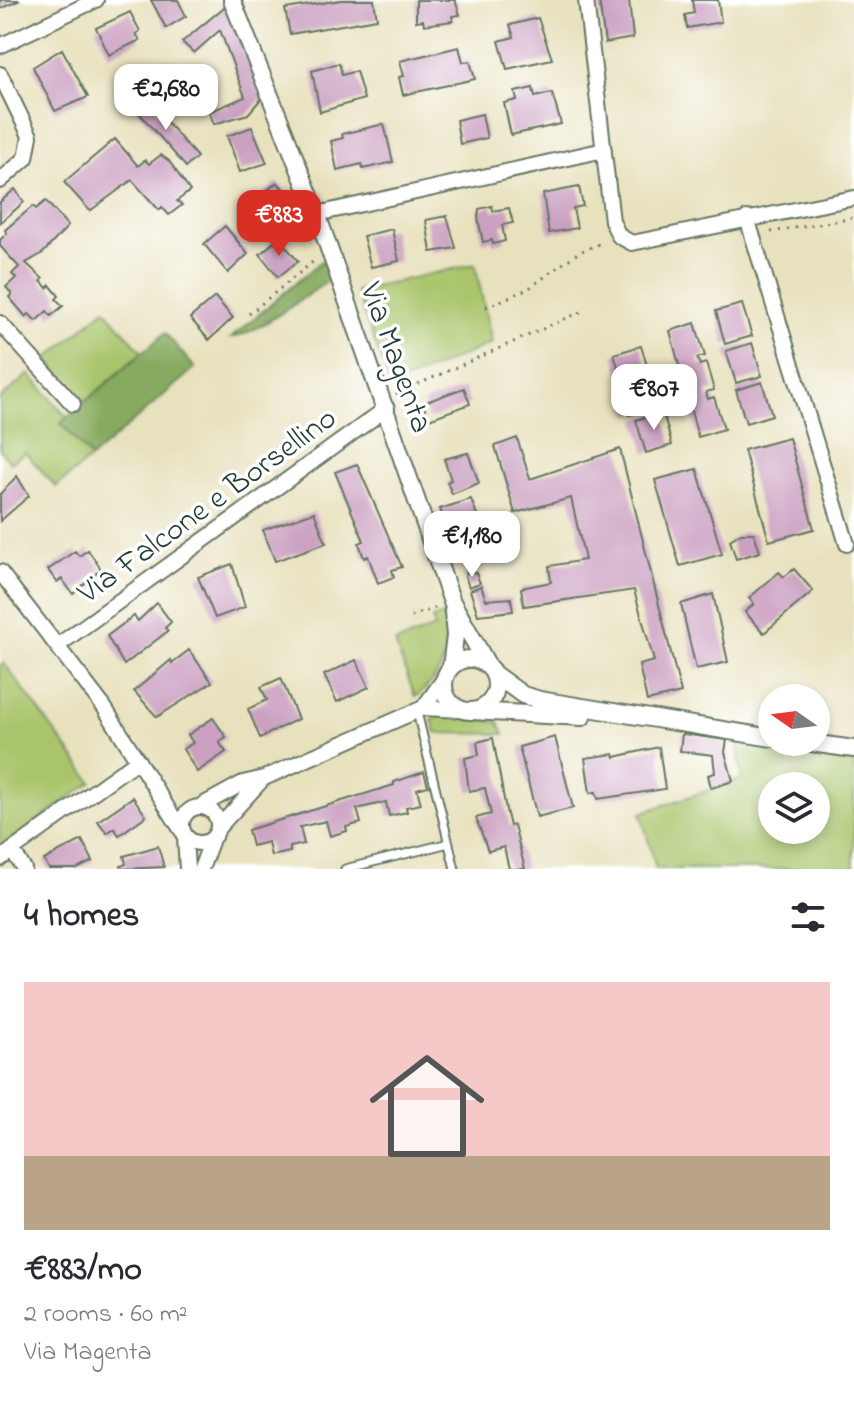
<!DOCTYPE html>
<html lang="en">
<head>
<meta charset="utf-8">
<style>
  :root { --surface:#fff; --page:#f7f7f7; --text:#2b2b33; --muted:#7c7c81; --line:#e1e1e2; --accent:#d93025 }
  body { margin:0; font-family:"Indie Flower",sans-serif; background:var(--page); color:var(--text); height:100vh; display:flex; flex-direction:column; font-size:30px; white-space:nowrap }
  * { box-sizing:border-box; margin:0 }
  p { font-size:26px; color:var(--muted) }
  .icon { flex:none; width:44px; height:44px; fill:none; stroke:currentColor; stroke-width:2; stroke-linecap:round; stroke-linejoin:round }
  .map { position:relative; height:869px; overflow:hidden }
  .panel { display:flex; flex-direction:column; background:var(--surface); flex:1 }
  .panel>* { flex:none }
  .needle { width:52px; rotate:284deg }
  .fabs { position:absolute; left:758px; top:684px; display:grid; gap:16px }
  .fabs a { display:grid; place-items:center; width:72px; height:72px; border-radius:50%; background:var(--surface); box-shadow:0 4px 12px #0003; font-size:40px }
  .price { position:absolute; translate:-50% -68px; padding:0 18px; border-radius:16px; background:#fff; color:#222; font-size:26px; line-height:52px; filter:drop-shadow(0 2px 4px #0008) }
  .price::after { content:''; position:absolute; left:50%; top:48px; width:24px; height:18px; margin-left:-12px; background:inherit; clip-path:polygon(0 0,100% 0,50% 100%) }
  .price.active { background:var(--accent); color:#fff }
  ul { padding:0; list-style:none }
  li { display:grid; align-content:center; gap:16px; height:424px; padding:0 24px }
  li+li { border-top:2px solid var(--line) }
  li span { display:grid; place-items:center; height:248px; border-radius:0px; color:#555 }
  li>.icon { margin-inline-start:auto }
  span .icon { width:144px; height:144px; fill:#fffc; stroke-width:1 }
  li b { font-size:34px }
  h2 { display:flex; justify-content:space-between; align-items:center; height:96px; padding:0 24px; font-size:34px }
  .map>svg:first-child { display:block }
  .green { fill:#a9c46b; stroke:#648050; stroke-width:2; fill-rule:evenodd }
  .forest { fill:#86aa5f; stroke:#52744a; stroke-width:2 }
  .building { fill:#cba0c1 }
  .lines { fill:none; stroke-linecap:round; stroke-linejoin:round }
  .service-casing { stroke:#657664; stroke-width:11 }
  .minor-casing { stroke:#657664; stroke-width:18 }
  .tertiary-casing { stroke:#657664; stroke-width:20 }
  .path { stroke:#657664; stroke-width:3; stroke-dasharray:2 6; stroke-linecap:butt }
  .service { stroke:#fff; stroke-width:7 }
  .minor { stroke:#fff; stroke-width:14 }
  .tertiary { stroke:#fff; stroke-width:16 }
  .labels { text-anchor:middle; stroke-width:7; stroke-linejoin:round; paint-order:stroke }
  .street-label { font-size:32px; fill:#1f3d34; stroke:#fff }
</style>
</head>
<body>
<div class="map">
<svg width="854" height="869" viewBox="0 0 854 869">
  <rect width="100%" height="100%" fill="#fff"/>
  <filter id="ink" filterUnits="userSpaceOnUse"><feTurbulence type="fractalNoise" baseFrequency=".0125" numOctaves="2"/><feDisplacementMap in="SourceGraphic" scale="16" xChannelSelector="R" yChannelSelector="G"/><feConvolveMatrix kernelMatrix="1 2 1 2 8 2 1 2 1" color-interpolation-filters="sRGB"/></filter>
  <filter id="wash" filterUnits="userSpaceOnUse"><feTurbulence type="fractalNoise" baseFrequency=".006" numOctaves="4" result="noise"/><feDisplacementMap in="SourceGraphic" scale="32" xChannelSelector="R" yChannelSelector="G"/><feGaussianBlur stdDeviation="1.8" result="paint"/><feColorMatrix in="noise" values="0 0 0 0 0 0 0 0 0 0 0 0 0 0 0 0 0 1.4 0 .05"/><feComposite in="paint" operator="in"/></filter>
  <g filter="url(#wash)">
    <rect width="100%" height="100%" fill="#e8e1bd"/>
    <path class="green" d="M 475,264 L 492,343 L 391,387 L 356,291 Z
      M 105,309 L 142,352 L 85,402 L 47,359 Z
      M 29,374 L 67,417 L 61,423 L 91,458 L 56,487 L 25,452 L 11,463 L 0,450 L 0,399 Z
      M 443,615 C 450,650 445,676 415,697 L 395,643 L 435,628 L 432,619 Z
      M 4,663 L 92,782 L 0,847 L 0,665 Z
      M 442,715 L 499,722 L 504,734 L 436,733 L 432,720 Z
      M 736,732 L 772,742 L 854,749 L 854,869 L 656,869 L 641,813 L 742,779 ZM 772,786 L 816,786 L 816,830 L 772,830 Z"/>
    <path class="forest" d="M 323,260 L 330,280 C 304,296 257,334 231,338 Z
      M 165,333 L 195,368 L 91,458 L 61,423 Z"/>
    <g id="blocks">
      <path class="building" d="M 0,0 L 20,0 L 0,9 Z
        M 151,0 L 178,0 L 186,16 L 166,28 Z
        M 341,0 L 374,0 L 377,19 L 290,34 L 285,9 Z
        M 416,0 L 455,0 L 460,15 L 452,16 L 453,21 L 424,25 L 423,20 L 416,21 Z
        M 599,0 L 629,0 L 633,38 L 605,43 Z
        M 692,0 L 718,0 L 721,22 L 687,28 L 685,15 L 694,13 Z
        M 228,4 L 262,98 L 248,114 L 214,124 L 209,112 L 245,97 L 220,30 L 194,53 L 182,42 Z
        M 130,12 L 140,31 L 136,34 L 140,40 L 109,55 L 96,28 Z
        M 538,18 L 552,59 L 507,69 L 499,41 L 514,37 L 510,25 Z
        M 459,47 L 463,62 L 470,61 L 475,79 L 403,95 L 399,77 L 404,76 L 400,61 Z
        M 62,49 L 88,97 L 55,111 L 33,67 Z
        M 339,63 L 342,75 L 356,71 L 364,99 L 320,112 L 312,71 Z
        M 196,81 L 205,103 L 190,109 L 181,87 Z
        M 533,88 L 535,97 L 552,93 L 561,124 L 511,135 L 504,103 L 517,100 L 515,92 Z
        M 145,97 L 197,157 L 186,167 L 134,107 Z
        M 482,114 L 487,138 L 460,144 L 456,120 Z
        M 384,124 L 393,162 L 363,169 L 362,164 L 337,170 L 331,141 L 343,138 L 342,134 Z
        M 252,127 L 267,163 L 240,172 L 227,136 Z
        M 115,139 L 138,166 L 145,160 L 149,164 L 161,155 L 169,161 L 190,191 L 177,201 L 182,205 L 169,215 L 162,207 L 159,210 L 132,180 L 90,211 L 64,182 Z
        M 277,182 L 292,198 L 279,208 L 273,203 L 259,214 L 253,203 Z
        M 579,187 L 583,206 L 573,208 L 577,228 L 549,233 L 543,194 Z
        M 15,189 L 24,202 L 0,223 L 0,202 Z
        M 46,201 L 68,226 L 43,253 L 26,263 L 43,279 L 41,281 L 47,288 L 50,285 L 59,296 L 56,299 L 63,306 L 51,316 L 47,311 L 36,321 L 29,314 L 26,317 L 9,297 L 12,294 L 6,287 L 16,278 L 12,274 L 19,267 L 0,246 L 0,240 L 7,233 L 5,230 L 33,206 L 36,209 Z
        M 492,206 L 493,211 L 509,208 L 513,223 L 502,225 L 505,241 L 493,244 L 492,240 L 483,242 L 478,218 L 479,209 Z
        M 447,216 L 456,248 L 431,252 L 426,220 Z
        M 225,226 L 248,254 L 228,273 L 204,244 Z
        M 392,229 L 399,261 L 371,267 L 363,236 Z
        M 279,238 L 298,261 L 278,277 L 260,254 Z
        M 215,297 L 233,318 L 209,340 L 190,318 Z
        M 742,304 L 752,336 L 725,344 L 716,311 Z
        M 695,323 L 705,356 L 697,358 L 700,365 L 706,363 L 714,390 L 706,392 L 708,399 L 714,397 L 724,429 L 698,437 L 670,331 Z
        M 752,343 L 762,376 L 736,383 L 726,351 Z
        M 641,346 L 651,379 L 624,387 L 614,354 Z
        M 762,382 L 772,415 L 746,423 L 736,390 Z
        M 652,385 L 659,406 L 629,415 L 623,394 Z
        M 464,388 L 470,404 L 429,419 L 423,403 Z
        M 663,412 L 672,445 L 646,453 L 636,420 Z
        M 517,438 L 530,479 L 620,449 L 681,693 L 647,701 L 639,665 L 654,661 L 634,590 L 524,606 L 521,588 L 551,582 L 549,566 L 585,560 L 571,498 L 515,513 L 495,446 Z
        M 789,438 L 814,529 L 769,541 L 744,450 Z
        M 468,453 L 479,483 L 452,494 L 447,482 L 451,480 L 444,459 Z
        M 357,464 L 402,567 L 392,570 L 394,577 L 378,583 L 368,556 L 364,558 L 359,543 L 364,541 L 335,472 Z
        M 697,469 L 722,554 L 680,566 L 655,480 Z
        M 17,476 L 29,496 L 0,521 L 0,494 Z
        M 471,499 L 485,536 L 454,548 L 440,509 Z
        M 314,512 L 326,543 L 275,561 L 263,530 Z
        M 741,533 L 754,533 L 760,552 L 736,559 L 730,540 Z
        M 88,550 L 101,569 L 73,594 L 62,579 L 57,582 L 48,570 L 75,551 L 79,556 Z
        M 232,564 L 245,607 L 215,618 L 198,577 Z
        M 794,569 L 813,591 L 764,633 L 745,612 L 754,604 L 749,598 L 779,572 L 784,577 Z
        M 468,570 L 476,573 L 480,583 L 469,587 L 465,576 Z
        M 481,586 L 486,600 L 511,598 L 513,611 L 478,615 L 470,590 Z
        M 713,594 L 728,662 L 696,669 L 681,604 Z
        M 157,603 L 171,622 L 165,628 L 168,631 L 124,665 L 107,636 L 134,616 L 138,621 Z
        M 189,650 L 212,682 L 157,717 L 134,691 L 171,660 L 172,663 Z
        M 356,660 L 369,687 L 337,702 L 324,675 Z
        M 281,678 L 298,719 L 260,738 L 248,709 L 267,700 L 261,687 Z
        M 213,718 L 226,737 L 219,742 L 226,752 L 197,772 L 183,749 L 193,743 L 188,735 Z
        M 682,734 L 727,740 L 725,752 L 733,781 L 711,788 L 708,775 L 715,773 L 713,755 L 680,751 Z
        M 555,737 L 573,808 L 537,817 L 519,747 Z
        M 493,738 L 506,810 L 510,826 L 514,825 L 525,869 L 509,869 L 504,847 L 488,851 L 476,818 L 491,814 L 485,788 L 469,791 L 465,758 L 479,755 L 477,742 Z
        M 659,747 L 665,789 L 598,799 L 596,792 L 590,793 L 585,758 L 614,754 L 615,757 Z
        M 424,772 L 428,786 L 417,789 L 421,804 L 406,807 L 407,812 L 389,816 L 386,802 L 357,809 L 361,823 L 346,827 L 347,831 L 330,836 L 326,821 L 300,827 L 304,844 L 290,847 L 290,852 L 271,856 L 268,842 L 252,846 L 248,830 L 394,785 L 394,782 Z
        M 133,797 L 146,816 L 119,835 L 114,828 L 107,833 L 98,821 Z
        M 82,840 L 93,861 L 77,869 L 49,869 L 44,860 Z
        M 158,846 L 164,867 L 122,869 L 121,866 L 126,864 L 124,856 Z"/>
    </g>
  </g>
  <g filter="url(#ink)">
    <use href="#blocks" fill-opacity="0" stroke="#657664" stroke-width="2"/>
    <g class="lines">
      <defs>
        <path id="service" d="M 417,712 L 455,869
          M 345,869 L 449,843"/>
        <path id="minor" d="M 586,0 L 612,221 L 619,236 L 632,243 L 854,198
          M 0,46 L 96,0
          M 0,74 L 30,136 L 26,158 L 0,181
          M 317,214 L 604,150
          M 747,218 L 847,544
          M 0,323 L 73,404
          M 0,572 L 104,707 L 182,831
          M 57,646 L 387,408
          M 423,708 L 446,676
          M 201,806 L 243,783 L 264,778 L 423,708 L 462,710
          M182 825a18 18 0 1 1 36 0a18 18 0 1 1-36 0Z
          M 218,828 L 261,781
          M 185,837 L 187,869
          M 12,850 L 24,869
          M 0,859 L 138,760
          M 201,869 L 212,839"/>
        <path id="tertiary" d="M 232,0 L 317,214 L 452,602 L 488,666
          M444 685a26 26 0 1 1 52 0a26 26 0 1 1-52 0Z
          M 451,667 L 455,636 L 453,611
          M 494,674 L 523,695 L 540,700 L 772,738
          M 472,711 L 582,717
          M 804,742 L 854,749"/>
      </defs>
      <use href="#service" class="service-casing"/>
      <use href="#minor" class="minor-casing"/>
      <use href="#tertiary" class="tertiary-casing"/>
      <path class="path" d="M 771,232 L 854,218
        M 486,307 L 528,289 L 579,252 L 604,242
        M 249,314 L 314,261
        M 396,394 L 583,311
        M 411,617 L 437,607"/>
      <use href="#service" class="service"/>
      <use href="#minor" class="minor"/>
      <use href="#tertiary" class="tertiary"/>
    </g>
  </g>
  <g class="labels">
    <g class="street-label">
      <text transform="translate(398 357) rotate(70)" y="11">Via Magenta</text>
      <text transform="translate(206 504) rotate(-36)" y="11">Via Falcone e Borsellino</text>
    </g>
  </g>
</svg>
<div class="fabs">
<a><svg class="needle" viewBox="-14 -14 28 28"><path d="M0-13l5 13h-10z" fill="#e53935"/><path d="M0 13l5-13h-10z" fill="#7c7c81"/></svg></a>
<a><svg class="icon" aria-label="layers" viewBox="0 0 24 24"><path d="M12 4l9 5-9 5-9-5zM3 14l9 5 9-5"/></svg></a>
</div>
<b class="price" style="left:166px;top:132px">€2,680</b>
<b class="price active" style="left:279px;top:258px">€883</b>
<b class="price" style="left:654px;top:432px">€807</b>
<b class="price" style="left:472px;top:579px">€1,180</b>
</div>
<section class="panel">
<h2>4 homes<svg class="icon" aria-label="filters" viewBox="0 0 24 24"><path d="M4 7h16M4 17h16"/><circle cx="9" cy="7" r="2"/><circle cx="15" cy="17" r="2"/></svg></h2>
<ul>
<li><span style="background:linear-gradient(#f6c9c9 70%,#b9a48a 0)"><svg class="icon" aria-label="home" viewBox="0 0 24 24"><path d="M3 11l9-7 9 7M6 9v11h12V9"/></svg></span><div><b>€883/mo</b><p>2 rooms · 60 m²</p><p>Via Magenta</p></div></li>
</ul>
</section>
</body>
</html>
